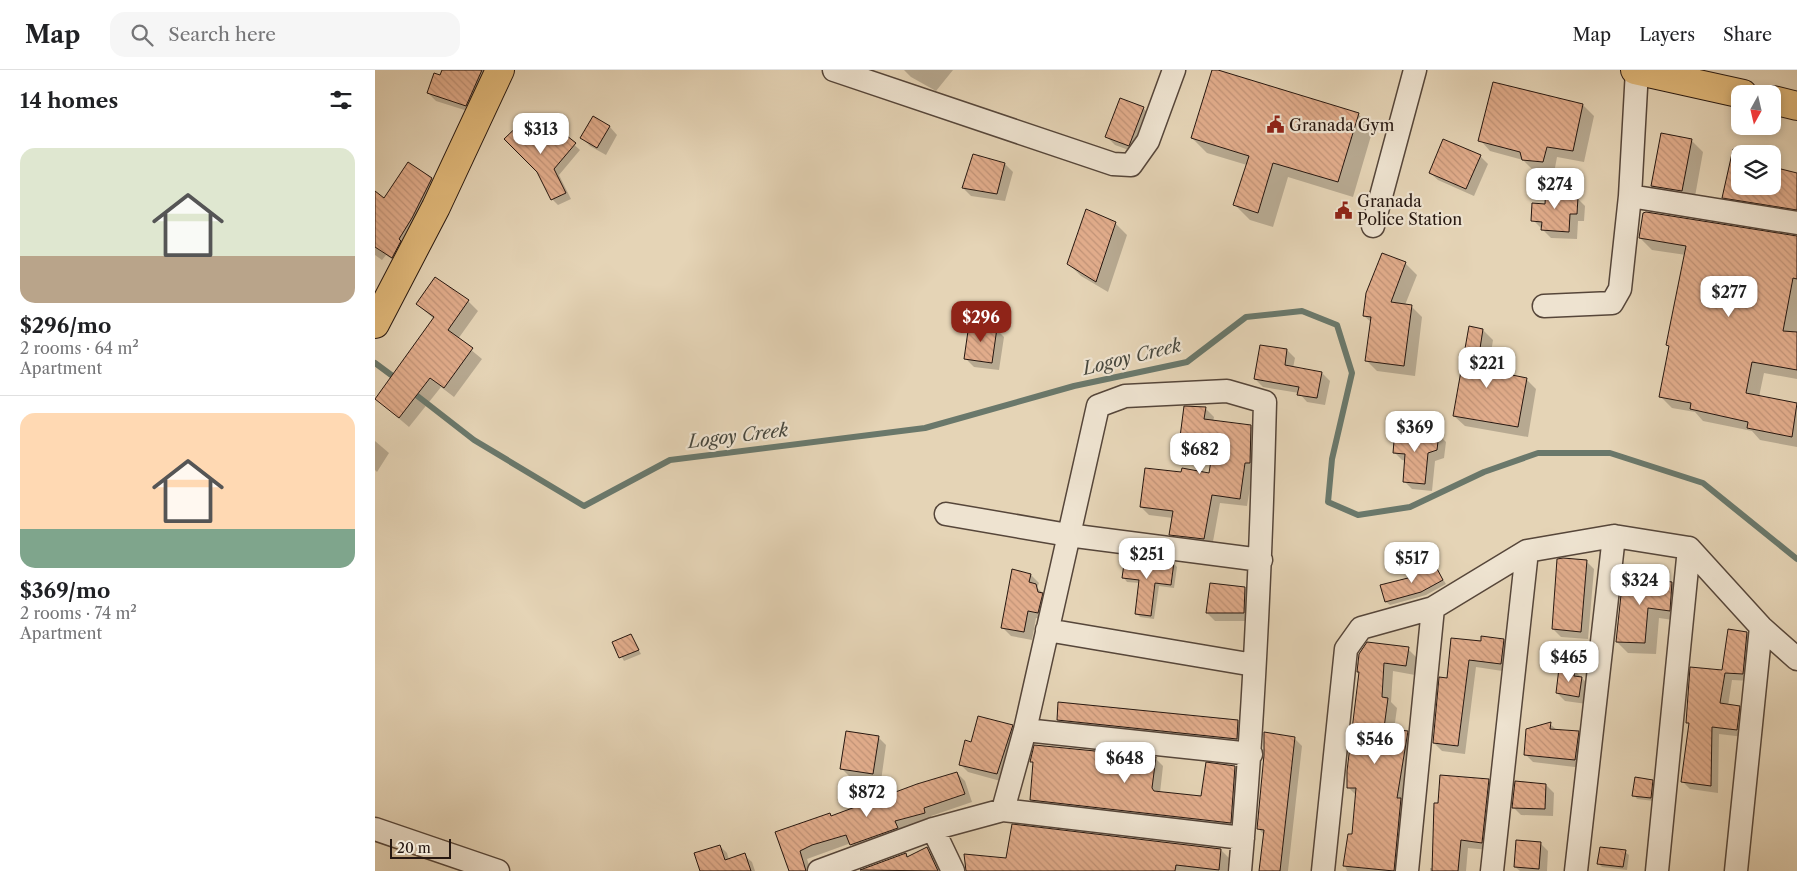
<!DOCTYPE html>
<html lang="en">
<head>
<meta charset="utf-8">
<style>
  :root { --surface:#fff; --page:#f6f6f6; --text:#202124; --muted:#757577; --line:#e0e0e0; --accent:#8f2418 }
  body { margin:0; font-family:"Libre Caslon Text",serif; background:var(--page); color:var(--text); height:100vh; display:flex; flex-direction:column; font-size:19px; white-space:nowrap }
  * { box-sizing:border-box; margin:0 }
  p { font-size:16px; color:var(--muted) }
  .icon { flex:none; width:28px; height:28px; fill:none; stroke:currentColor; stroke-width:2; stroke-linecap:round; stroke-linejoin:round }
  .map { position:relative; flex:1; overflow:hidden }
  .drawer { display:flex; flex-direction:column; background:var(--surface); width:375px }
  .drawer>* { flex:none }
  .needle { width:32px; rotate:188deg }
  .controls { position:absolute; left:1356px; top:15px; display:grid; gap:10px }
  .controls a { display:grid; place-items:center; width:50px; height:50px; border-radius:10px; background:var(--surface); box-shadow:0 2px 8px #0003; font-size:25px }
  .scale { position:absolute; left:15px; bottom:12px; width:61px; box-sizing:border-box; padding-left:5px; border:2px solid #261710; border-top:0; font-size:14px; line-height:18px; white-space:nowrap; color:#261710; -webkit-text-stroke:4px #eee3d0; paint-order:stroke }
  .price { position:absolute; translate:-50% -42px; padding:0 11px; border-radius:10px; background:#fff; color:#222; font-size:16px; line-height:32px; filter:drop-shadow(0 1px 2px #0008) }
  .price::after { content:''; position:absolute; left:50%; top:30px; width:15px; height:11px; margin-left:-8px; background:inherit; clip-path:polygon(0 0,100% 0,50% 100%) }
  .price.on { background:var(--accent); color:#fff }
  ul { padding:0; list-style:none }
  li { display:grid; align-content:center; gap:10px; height:265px; padding:0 20px }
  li+li { border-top:1px solid var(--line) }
  li span { display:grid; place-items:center; height:155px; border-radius:15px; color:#555 }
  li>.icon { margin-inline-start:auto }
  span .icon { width:90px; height:90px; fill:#fffc; stroke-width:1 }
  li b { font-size:21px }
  h2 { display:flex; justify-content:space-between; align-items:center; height:60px; padding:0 20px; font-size:21px }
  header { display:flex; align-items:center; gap:30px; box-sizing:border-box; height:70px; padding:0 25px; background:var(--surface); border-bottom:1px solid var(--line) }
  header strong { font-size:24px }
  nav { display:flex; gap:28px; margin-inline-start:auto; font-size:18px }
  .search { width:350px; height:45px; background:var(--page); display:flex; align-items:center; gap:12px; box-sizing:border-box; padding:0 18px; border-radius:15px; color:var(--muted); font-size:19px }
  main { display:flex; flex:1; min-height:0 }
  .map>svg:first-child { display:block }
  .shadow { fill:#0003 }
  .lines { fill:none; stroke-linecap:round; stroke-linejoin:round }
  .stream { stroke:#6a786b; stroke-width:6 }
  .building { fill:url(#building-back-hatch); stroke:#261710 }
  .minor-casing { stroke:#56463a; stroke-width:25 }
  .major-casing { stroke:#261710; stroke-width:30 }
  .minor { stroke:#eee3d0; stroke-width:22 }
  .major { stroke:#e2ba7b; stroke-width:28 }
  .labels { text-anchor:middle; stroke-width:4.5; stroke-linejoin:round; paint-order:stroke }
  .poi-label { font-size:16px; fill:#261710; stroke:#eee3d0; text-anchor:start }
  .water-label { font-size:18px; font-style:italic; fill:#48483e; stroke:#eee3d0 }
</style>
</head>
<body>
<header>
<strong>Map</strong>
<div class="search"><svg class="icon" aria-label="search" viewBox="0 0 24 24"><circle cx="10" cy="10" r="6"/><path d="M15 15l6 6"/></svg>Search here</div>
<nav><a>Map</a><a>Layers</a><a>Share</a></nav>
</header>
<main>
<section class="drawer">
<h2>14 homes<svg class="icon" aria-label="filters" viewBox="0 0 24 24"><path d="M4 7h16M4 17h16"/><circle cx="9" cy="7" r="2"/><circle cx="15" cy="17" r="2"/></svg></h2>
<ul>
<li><span style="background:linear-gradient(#dfe7d0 70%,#b9a48a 0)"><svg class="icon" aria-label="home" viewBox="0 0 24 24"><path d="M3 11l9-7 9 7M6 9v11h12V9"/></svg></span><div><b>$296/mo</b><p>2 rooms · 64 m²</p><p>Apartment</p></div></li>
<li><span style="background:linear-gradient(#ffd9b3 75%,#7fa58c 0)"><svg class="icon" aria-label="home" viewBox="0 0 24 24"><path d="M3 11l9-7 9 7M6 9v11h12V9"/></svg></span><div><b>$369/mo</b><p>2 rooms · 74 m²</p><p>Apartment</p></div></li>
</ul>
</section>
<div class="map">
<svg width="1422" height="801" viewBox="0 0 1422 801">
  <defs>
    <pattern id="building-back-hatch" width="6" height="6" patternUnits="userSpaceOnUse" patternTransform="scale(1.25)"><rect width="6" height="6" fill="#e1ac8b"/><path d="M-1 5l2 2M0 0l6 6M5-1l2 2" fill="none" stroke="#c19377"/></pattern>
  </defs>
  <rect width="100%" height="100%" fill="#e5d4b6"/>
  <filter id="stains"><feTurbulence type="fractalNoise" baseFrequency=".004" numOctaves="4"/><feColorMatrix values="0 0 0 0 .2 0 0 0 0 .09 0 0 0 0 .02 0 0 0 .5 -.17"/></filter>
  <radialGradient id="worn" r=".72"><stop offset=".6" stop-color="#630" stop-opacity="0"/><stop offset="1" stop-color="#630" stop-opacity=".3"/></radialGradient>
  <path class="shadow" d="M 68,0 L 109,0 L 115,6 L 99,43 L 61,31 L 53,23 Z
    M 529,0 L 578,0 L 561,21 L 536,7 Z
    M 838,0 L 983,44 L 998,59 L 978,127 L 913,107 L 898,157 L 875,150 L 860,135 L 872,95 L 832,83 L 817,68 Z
    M 1208,35 L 1219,46 L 1209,92 L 1182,87 L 1179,103 L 1159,101 L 1148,90 L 1115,81 L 1105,70 Z
    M 768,38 L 776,46 L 762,83 L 740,75 L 732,67 Z
    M 218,48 L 235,57 L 242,65 L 231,85 L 215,76 L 207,68 Z
    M 187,64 L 205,80 L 184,105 L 196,129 L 183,135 L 178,130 L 163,101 L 176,77 Z
    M 1316,70 L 1328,82 L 1319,132 L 1289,128 L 1277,116 Z
    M 1105,86 L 1113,94 L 1099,126 L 1063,110 L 1055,103 Z
    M 1365,91 L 1365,116 L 1398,116 L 1398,98 L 1422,104 L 1422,149 L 1360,139 L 1349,127 Z
    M 630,94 L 638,102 L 630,131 L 596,126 L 588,118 Z
    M 57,109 L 64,116 L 24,194 L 11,185 L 7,190 L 0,185 L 0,127 L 10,129 Z
    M 1190,118 L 1198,128 L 1202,128 L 1210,136 L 1209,151 L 1203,151 L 1202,169 L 1176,168 L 1158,150 Z
    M 740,153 L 752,165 L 733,222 L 706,206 L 694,194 Z
    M 1422,167 L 1422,309 L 1389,303 L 1384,327 L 1422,334 L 1422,377 L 1385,370 L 1377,361 L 1328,351 L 1320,342 L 1297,338 L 1285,326 L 1311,185 L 1277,180 L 1265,168 Z
    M 1007,184 L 1031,194 L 1042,205 L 1030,235 L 1036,236 L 1047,247 L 1040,306 L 1002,301 L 991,290 L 997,253 L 989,246 Z
    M 93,231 L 103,241 L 83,269 L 107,289 L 79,327 L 66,317 L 34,357 L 1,329 L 59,249 L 42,234 Z
    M 621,259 L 629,267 L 624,300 L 599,297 L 591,289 Z
    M 1108,260 L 1118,270 L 1113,302 L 1151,309 L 1161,319 L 1153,367 L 1090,356 L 1079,346 Z
    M 886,276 L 912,280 L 920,288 L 918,298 L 947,303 L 955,311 L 950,335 L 932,332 L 924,323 L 888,317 L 880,309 Z
    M 831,339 L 839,347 L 838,352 L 876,356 L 884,364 L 872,436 L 845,433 L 837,477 L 803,472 L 795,464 L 798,448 L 774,445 L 766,437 L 807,404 L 836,404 L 839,378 L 814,374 L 806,366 Z
    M 1063,364 L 1071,372 L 1069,388 L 1060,391 L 1057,421 L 1037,419 L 1029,411 L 1031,391 L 1027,390 L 1019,382 Z
    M 0,371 L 14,383 L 2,402 L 0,400 Z
    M 1211,491 L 1219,499 L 1213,569 L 1186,567 L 1178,559 Z
    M 798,493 L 802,497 L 799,518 L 784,516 L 779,549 L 765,547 L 761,543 L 765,513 L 752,512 L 749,508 Z
    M 1059,495 L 1071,514 L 1051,525 L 1015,535 L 1011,532 L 1007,516 L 1033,509 Z
    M 656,505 L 664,513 L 662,518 L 668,523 L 671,550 L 661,548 L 657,570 L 636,566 L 628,558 Z
    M 1249,507 L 1297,513 L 1308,524 L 1305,551 L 1284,548 L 1281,584 L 1253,583 L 1242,572 Z
    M 870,518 L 878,526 L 876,551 L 840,551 L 832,543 Z
    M 1372,563 L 1379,570 L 1375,611 L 1357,610 L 1353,636 L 1364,637 L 1372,645 L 1369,667 L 1344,664 L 1343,723 L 1315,719 L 1307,711 L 1315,655 L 1312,652 L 1349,601 Z
    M 256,565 L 266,584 L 249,591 L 239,573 Z
    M 1129,570 L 1137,578 L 1134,602 L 1101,597 L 1090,684 L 1067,681 L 1059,673 L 1074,610 L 1107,573 Z
    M 1033,579 L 1042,588 L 1040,605 L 1018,601 L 1016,632 L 1022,638 L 1019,660 L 1032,662 L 1041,671 L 1029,801 L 972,801 L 970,796 L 978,766 L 982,726 L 973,717 L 985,604 L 983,602 Z
    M 1200,601 L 1215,616 L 1212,634 L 1190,631 L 1182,623 Z
    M 683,650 L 863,651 L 871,659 L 870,677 L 691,658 Z
    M 1175,654 L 1182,660 L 1203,662 L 1211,670 L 1208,698 L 1158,692 L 1150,684 Z
    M 637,656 L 645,664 L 629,712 L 593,702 L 585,694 L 597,673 Z
    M 503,667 L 511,675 L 506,711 L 474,706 L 466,698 Z
    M 919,668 L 927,676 L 913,801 L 884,801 L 889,765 L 883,758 Z
    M 780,688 L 788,696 L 785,723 L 827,728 L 860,697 L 868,705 L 863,761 L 664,737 L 656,729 L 659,694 L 656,691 Z
    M 582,703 L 590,711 L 597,732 L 556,746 L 557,751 L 484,783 L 476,773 L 432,789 L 436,801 L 415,801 L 402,763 L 455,745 L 458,747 Z
    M 1113,710 L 1121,718 L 1114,780 L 1093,778 L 1091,801 L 1055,801 L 1055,798 L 1058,798 L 1064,734 Z
    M 1277,711 L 1281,714 L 1279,731 L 1262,729 L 1259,725 Z
    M 1171,715 L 1179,723 L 1178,746 L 1146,745 L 1138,737 Z
    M 1165,773 L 1173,781 L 1172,801 L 1145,801 L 1140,797 Z
    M 345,776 L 352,783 L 354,790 L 369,785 L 377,792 L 380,801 L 326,801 Z
    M 552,779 L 560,787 L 567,801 L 486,801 L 531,784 L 534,788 Z
    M 846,780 L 854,788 L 852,801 L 592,801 L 632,790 Z
    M 1250,782 L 1254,785 L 1252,800 L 1227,797 L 1224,794 Z"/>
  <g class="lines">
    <path class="stream" d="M 0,293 L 23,310
      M 36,321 L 99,370 L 209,436 L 295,390 L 550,358 L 699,316 L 812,292 L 871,247 L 927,241 L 962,255 L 977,303 L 957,389 L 953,432 L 983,445 L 1035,437 L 1109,402 L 1163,383 L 1235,383 L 1328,413 L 1422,489"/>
  </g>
  <path class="building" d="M 67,0 L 107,0 L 91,36 L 52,23 L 59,3 L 65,5 Z
    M 837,0 L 843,0 L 984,43 L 963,112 L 898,93 L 883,143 L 858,135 L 874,86 L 816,68 Z
    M 1118,12 L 1208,34 L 1198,81 L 1172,77 L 1168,92 L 1147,90 L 1145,82 L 1103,71 Z
    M 745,28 L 769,37 L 754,76 L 730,67 Z
    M 218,46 L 235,56 L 222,78 L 205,68 Z
    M 150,49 L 176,75 L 187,62 L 201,73 L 179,99 L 191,123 L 176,130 L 162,102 L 129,69 Z
    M 1286,63 L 1317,69 L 1307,121 L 1276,116 Z
    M 1068,69 L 1106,85 L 1091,119 L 1054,103 Z
    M 1358,79 L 1365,80 L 1365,116 L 1398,116 L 1398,97 L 1422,103 L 1422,140 L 1347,128 Z
    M 598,84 L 630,93 L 622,124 L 587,118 Z
    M 33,92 L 57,108 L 37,148 L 24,169 L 26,171 L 17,188 L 0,177 L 0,121 L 9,128 Z
    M 1171,115 L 1191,116 L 1190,126 L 1203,127 L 1202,144 L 1195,144 L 1194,162 L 1166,160 L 1167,152 L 1156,151 L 1157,133 L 1170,134 Z
    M 711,139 L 741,152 L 721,212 L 692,194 Z
    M 1271,142 L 1422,166 L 1422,209 L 1418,208 L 1408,261 L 1422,262 L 1422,300 L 1377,292 L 1371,323 L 1422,333 L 1417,367 L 1372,358 L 1373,352 L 1315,339 L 1316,333 L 1284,327 L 1294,276 L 1291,275 L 1311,176 L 1264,168 L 1268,143 Z
    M 1007,183 L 1031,192 L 1016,232 L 1037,235 L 1029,296 L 990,291 L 996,247 L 988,246 L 991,223 Z
    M 60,207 L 94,230 L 73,260 L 98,278 L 69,318 L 55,308 L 24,348 L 0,329 L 59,247 L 41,234 Z
    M 594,254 L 622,258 L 617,293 L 589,289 Z
    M 1094,256 L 1108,259 L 1102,298 L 1152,308 L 1143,357 L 1078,346 Z
    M 885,275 L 912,279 L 910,295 L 947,302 L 942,328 L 922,325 L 924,317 L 879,309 Z
    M 809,336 L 831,337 L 829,349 L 876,355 L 875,393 L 870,393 L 865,429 L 837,425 L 829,469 L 794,465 L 798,441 L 765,437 L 770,398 L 806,402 L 807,398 L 834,403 L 839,372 L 805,367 Z
    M 1020,359 L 1064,363 L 1062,380 L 1053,383 L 1050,414 L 1028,412 L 1030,384 L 1018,383 Z
    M 750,487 L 799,492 L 796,515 L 780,513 L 776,546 L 760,544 L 764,510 L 747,508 Z
    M 1188,488 L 1212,490 L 1206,562 L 1177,559 L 1182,489 Z
    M 1059,493 L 1068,510 L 1046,522 L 1010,532 L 1005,515 L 1033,508 Z
    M 637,499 L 656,504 L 654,512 L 661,514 L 663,522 L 668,523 L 663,543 L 653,541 L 649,562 L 626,558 Z
    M 1248,506 L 1297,512 L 1295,541 L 1273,538 L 1270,573 L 1241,572 Z
    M 835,513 L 870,517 L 869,543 L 831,543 Z
    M 1353,559 L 1372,562 L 1368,604 L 1350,603 L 1345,633 L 1365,636 L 1362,660 L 1337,657 L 1336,716 L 1306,712 L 1314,653 L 1311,653 L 1315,597 L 1347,600 Z
    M 256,564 L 264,580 L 244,588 L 237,572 Z
    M 1106,566 L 1129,569 L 1126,594 L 1094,590 L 1083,676 L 1058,673 L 1064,607 L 1072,608 L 1076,568 L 1106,571 Z
    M 992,572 L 1034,577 L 1031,596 L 1009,593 L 1007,627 L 1013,628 L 1009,658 L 1033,661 L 1022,728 L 1026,728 L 1019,801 L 968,796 L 973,764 L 977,764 L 981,718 L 972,718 L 972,701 L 984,602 L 982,602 L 984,584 Z
    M 1184,598 L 1200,600 L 1199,606 L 1207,607 L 1204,627 L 1181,623 Z
    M 683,632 L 863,650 L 862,669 L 682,650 Z
    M 603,646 L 638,655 L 622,704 L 584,695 L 590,670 L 596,672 Z
    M 1176,652 L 1175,659 L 1204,661 L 1200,690 L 1149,685 L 1151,659 Z
    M 471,661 L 504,666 L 498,704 L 465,699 Z
    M 889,662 L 920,667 L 905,801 L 884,801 L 889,760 L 882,759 L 889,685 Z
    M 659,675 L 781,687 L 777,718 L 779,721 L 826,726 L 831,692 L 860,696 L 856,753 L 655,730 L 658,692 L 655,692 Z
    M 582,702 L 590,724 L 549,738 L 550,743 L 520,751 L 523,758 L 475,775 L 471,765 L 437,775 L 425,781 L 431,801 L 414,801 L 400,762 L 455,743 L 456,746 L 542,714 Z
    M 1065,705 L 1114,709 L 1107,773 L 1086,770 L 1083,801 L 1057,801 L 1059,733 L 1063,733 Z
    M 1260,707 L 1278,710 L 1276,728 L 1257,726 Z
    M 1140,711 L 1171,714 L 1170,739 L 1137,738 Z
    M 637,754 L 846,779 L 844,800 L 801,795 L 800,801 L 591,801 L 589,784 L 631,788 Z
    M 1141,770 L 1166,772 L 1164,799 L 1139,797 Z
    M 345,775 L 350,790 L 370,783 L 376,801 L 325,801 L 319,783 Z
    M 552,777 L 563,801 L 485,800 L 531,783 L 532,787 Z
    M 1225,777 L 1251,780 L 1248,797 L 1222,794 Z"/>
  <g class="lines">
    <defs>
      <path id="minor" d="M 459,0 L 738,94 L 756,95 L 773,71 L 799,0
        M 1255,126 L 1422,153
        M 998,156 L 1040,0
        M 1169,236 L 1237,233 L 1245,219 L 1255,126 L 1262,0
        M 571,444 L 693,465 L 886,490
        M 672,560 L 879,595
        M 650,660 L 723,336 L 750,326 L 852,321 L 890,332 C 886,489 879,645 865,801
        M 628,740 L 650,660 L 876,684
        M 0,759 L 123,801
        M 558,759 L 578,801
        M 444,801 L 558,759 L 628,740 L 868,768
        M 948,801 L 971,579 L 986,558 L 1058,538 L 1152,481 L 1239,466 L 1314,478 L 1386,557 L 1422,589
        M 1032,801 L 1058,538
        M 1117,801 L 1152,481
        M 1201,801 L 1239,466
        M 1282,801 L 1314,478
        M 1361,801 L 1386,557"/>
      <path id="major" d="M 1260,0 L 1368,24
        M 1398,30 L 1422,36
        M 0,254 L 61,137 L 125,0"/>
    </defs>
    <use href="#minor" class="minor-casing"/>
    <use href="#major" class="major-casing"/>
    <use href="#minor" class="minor"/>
    <use href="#major" class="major"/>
  </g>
  <defs>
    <symbol id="civic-bare" viewBox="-9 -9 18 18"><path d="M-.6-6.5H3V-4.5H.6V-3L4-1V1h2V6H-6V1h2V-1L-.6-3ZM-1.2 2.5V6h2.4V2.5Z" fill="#8f2418" stroke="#eee3d0" stroke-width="2.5" paint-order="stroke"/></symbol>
  </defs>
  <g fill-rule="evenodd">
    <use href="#civic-bare" x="888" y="42" width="25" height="25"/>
    <use href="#civic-bare" x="956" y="128" width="25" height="25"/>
  </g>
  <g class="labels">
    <g class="poi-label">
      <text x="914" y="61">Granada Gym</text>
      <text x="982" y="137">Granada<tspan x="982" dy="18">Police Station</tspan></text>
    </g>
    <g class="water-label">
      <text transform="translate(757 287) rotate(-14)" y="6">Logoy Creek</text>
      <text transform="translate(363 366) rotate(-7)" y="6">Logoy Creek</text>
    </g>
  </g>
  <rect width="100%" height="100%" filter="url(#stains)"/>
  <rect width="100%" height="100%" fill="url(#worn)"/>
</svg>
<div class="controls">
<a><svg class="needle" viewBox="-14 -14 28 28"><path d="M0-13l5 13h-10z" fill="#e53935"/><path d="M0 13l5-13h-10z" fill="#757577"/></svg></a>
<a><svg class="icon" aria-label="layers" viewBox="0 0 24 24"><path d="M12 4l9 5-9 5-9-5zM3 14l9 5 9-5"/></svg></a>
</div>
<div class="scale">20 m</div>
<b class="price" style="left:166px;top:85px">$313</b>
<b class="price" style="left:1180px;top:140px">$274</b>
<b class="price" style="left:1354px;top:248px">$277</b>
<b class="price on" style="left:606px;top:273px">$296</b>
<b class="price" style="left:1112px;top:319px">$221</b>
<b class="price" style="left:1040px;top:383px">$369</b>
<b class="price" style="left:825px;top:405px">$682</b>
<b class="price" style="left:772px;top:510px">$251</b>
<b class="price" style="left:1037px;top:514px">$517</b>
<b class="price" style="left:1265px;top:536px">$324</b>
<b class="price" style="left:1194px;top:613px">$465</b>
<b class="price" style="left:1000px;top:695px">$546</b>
<b class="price" style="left:750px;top:714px">$648</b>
<b class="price" style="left:492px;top:748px">$872</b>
</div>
</main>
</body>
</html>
